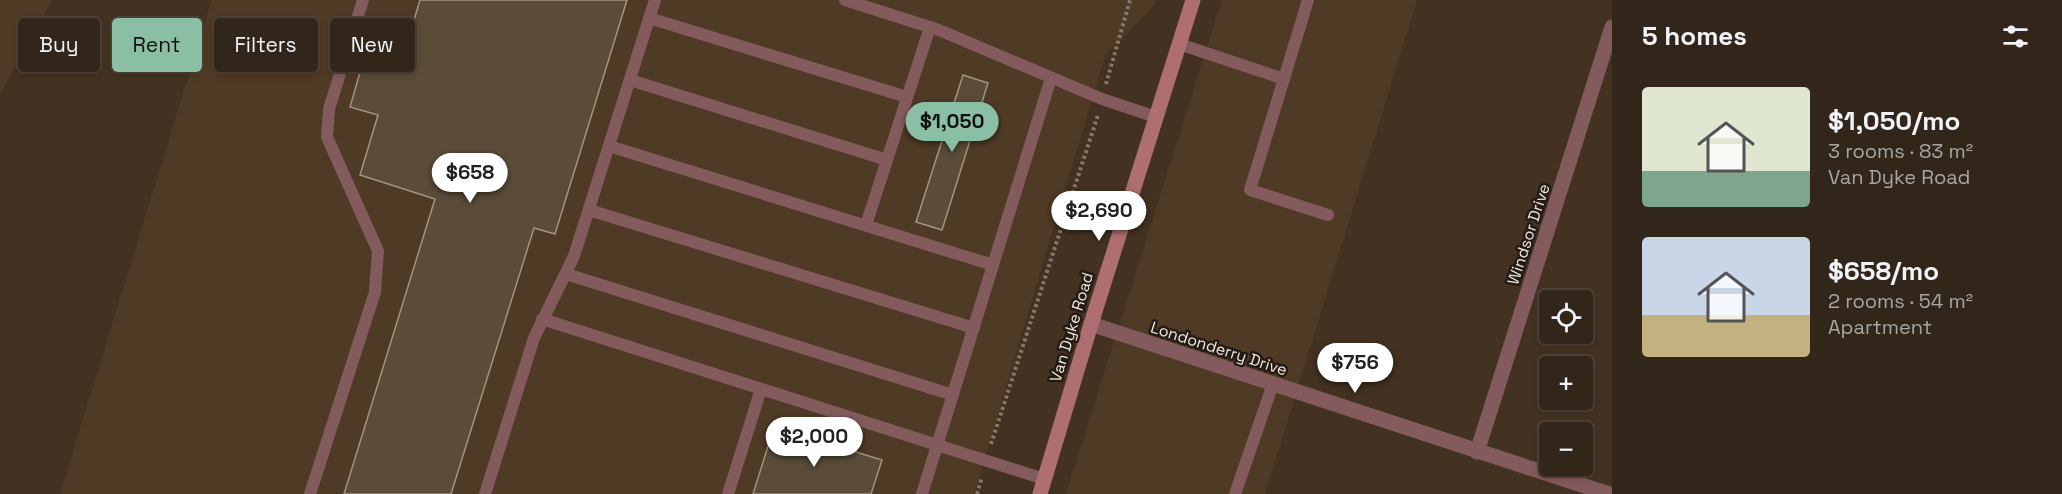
<!DOCTYPE html>
<html lang="en">
<head>
<meta charset="utf-8">
<style>
  :root { --surface:#32261a; --page:#3a2e23; --text:#f1f3f6; --muted:#a8a5a2; --line:#4d4339; --accent:#8abfa5 }
  body { margin:0; font-family:"Space Grotesk",sans-serif; background:var(--page); color:var(--text); height:100vh; display:flex; flex-direction:column; font-size:22px; white-space:nowrap }
  * { box-sizing:border-box; margin:0 }
  p { font-size:20px; color:var(--muted) }
  .icon { flex:none; width:33px; height:33px; fill:none; stroke:currentColor; stroke-width:2; stroke-linecap:round; stroke-linejoin:round }
  .map { position:relative; flex:1; overflow:hidden }
  .panel { display:flex; flex-direction:column; background:var(--surface); width:450px }
  .panel>* { flex:none }
  .hud { position:absolute; left:18px; top:18px; width:570px; height:54px; display:flex; gap:12px }
  .fabs { position:absolute; left:1539px; top:290px; display:grid; gap:12px }
  .fabs a { display:grid; place-items:center; width:54px; height:54px; border-radius:6px; background:var(--surface); box-shadow:0 3px 9px #0003,0 0 0 2px var(--line); font-size:30px }
  .price { position:absolute; translate:-50% -51px; padding:0 14px; border-radius:21px; background:#fff; color:#222; font-size:20px; line-height:39px; filter:drop-shadow(0 2px 3px #0008) }
  .price::after { content:''; position:absolute; left:50%; top:36px; width:18px; height:14px; margin-left:-9px; background:inherit; clip-path:polygon(0 0,100% 0,50% 100%) }
  .price.on { background:var(--accent); color:#111 }
  ul { padding:0; list-style:none }
  li { display:flex; align-items:center; gap:18px; height:150px; padding:0 30px }
  li span { display:grid; place-items:center; flex:none; width:168px; height:120px; border-radius:6px; color:#555 }
  li>.icon { margin-inline-start:auto }
  span .icon { width:72px; height:72px; fill:#fffc; stroke-width:1 }
  li b { font-size:26px }
  h2 { display:flex; justify-content:space-between; align-items:center; height:72px; padding:0 30px; font-size:26px }
  .chip { padding:0 21px; border-radius:6px; background:var(--surface); box-shadow:0 3px 9px #0003,0 0 0 2px var(--line); font-size:21px; line-height:54px }
  .chip.on { background:var(--accent); color:#111 }
  main { display:flex; flex:1; min-height:0 }
  .map>svg:first-child { display:block }
  .built { fill:#4f3a25 }
  .building { fill:#5a4c39; stroke:#a3937e; stroke-width:1.5 }
  .lines { fill:none; stroke-linecap:round; stroke-linejoin:round }
  .path { stroke:#867769; stroke-width:4; stroke-dasharray:3 3; stroke-linecap:butt }
  .service { stroke:#845b5c; stroke-width:12 }
  .minor { stroke:#845b5c; stroke-width:15 }
  .secondary { stroke:#af6e71; stroke-width:15 }
  .labels { text-anchor:middle; stroke-width:5; stroke-linejoin:round; paint-order:stroke }
  .street-label { font-size:16px; fill:#f2e7dd; stroke:#231b14 }
</style>
</head>
<body>
<main>
<div class="map">
<svg width="1612" height="494" viewBox="0 0 1612 494">
  <rect width="100%" height="100%" fill="#433222"/>
  <path class="built" d="M 0,0 L 52,0 L 0,94 Z
    M 212,0 L 1156,0 L 1154,6 L 1105,56 L 974,494 L 60,494 Z
    M 1222,0 L 1417,0 L 1265,494 L 1066,494 Z"/>
  <path class="building" d="M 420,0 L 627,0 L 555,234 L 534,228 L 451,494 L 344,494 L 435,199 L 360,175 L 378,115 L 350,107 L 365,55 L 400,66 Z
    M 963,75 L 988,83 L 942,230 L 916,222 Z
    M 774,427 L 882,460 L 871,494 L 753,494 Z"/>
  <g class="lines">
    <path class="path" d="M 1106,84 L 1130,0
      M 991,444 L 1098,115
      M 977,494 L 982,477"/>
    <path class="service" d="M 845,0 L 939,30 L 1102,99 L 1156,117
      M 1308,0 L 1250,190 L 1328,215
      M 649,18 L 907,97
      M 1179,44 L 1284,79
      M 630,80 L 887,160
      M 609,146 L 993,265
      M 589,210 L 974,328
      M 866,225 L 930,27
      M 566,274 L 953,395
      M 542,319 L 1044,479
      M 310,494 L 375,292 L 378,251 L 327,137 L 329,109 L 363,0
      M 485,494 L 534,338 L 574,256 L 655,0
      M 728,494 L 761,389
      M 922,494 L 1051,78
      M 1235,494 L 1273,384"/>
    <path class="minor" d="M 1091,324 L 1609,494
      M 1477,452 L 1612,27"/>
    <path class="secondary" d="M 1040,494 L 1091,324 L 1193,0"/>
  </g>
  <g class="labels">
    <g class="street-label">
      <text transform="translate(1528 234) rotate(-72)" y="6">Windsor Drive</text>
      <text transform="translate(1071 327) rotate(-73)" y="6">Van Dyke Road</text>
      <text transform="translate(1219 348) rotate(18)" y="6">Londonderry Drive</text>
    </g>
  </g>
</svg>
<div class="fabs">
<a><svg class="icon" aria-label="locate" viewBox="0 0 24 24"><circle cx="12" cy="12" r="6"/><path d="M12 2v4M12 18v4M2 12h4M18 12h4"/></svg></a>
<a>+</a>
<a>−</a>
</div>
<b class="price on" style="left:952px;top:153px">$1,050</b>
<b class="price" style="left:470px;top:204px">$658</b>
<b class="price" style="left:1099px;top:242px">$2,690</b>
<b class="price" style="left:1355px;top:394px">$756</b>
<b class="price" style="left:814px;top:468px">$2,000</b>
<div class="hud">
<a class="chip">Buy</a>
<a class="chip on">Rent</a>
<a class="chip">Filters</a>
<a class="chip">New</a>
</div>
</div>
<section class="panel">
<h2>5 homes<svg class="icon" aria-label="filters" viewBox="0 0 24 24"><path d="M4 7h16M4 17h16"/><circle cx="9" cy="7" r="2"/><circle cx="15" cy="17" r="2"/></svg></h2>
<ul>
<li><span style="background:linear-gradient(#dfe7d0 70%,#7fa58c 0)"><svg class="icon" aria-label="home" viewBox="0 0 24 24"><path d="M3 11l9-7 9 7M6 9v11h12V9"/></svg></span><div><b>$1,050/mo</b><p>3 rooms · 83 m²</p><p>Van Dyke Road</p></div></li>
<li><span style="background:linear-gradient(#c9d6e8 65%,#c2b280 0)"><svg class="icon" aria-label="home" viewBox="0 0 24 24"><path d="M3 11l9-7 9 7M6 9v11h12V9"/></svg></span><div><b>$658/mo</b><p>2 rooms · 54 m²</p><p>Apartment</p></div></li>
</ul>
</section>
</main>
</body>
</html>
